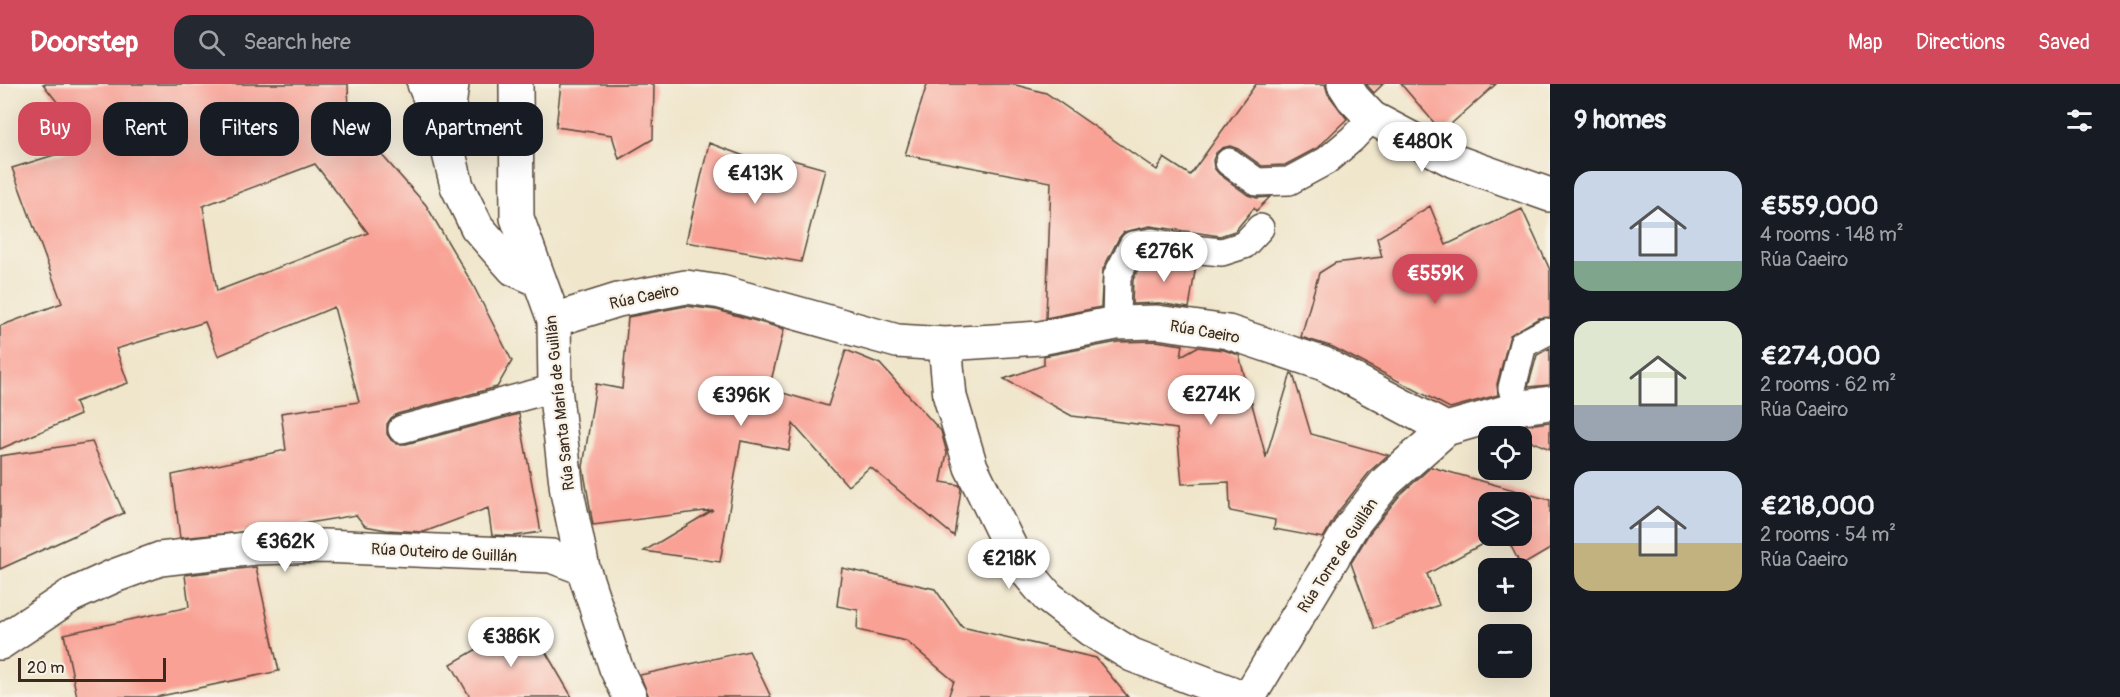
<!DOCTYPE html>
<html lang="en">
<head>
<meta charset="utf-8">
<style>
  :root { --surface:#171b24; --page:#242831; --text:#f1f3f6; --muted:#9ea1a6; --accent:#d1495b }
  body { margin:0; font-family:Pangolin,sans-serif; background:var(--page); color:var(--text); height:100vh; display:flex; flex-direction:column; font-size:22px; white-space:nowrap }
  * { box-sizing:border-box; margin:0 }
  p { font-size:20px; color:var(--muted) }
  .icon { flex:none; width:33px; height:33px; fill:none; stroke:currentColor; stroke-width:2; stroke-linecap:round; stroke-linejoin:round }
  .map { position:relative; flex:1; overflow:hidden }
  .panel { display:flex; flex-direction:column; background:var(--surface); width:570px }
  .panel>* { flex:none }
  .hud { position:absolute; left:18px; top:18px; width:570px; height:54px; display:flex; gap:12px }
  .tools { position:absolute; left:1478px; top:342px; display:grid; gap:12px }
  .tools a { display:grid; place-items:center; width:54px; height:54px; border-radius:12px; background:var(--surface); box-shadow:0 6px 24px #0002; font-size:30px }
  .scale { position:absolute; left:18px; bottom:15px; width:148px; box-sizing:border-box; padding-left:6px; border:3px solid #3b2a1e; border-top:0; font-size:16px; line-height:21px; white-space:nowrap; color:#3b2a1e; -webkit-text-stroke:4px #f7f3e8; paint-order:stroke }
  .price { position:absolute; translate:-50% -51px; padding:0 14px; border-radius:21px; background:#fff; color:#222; font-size:20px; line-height:39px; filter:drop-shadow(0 2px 3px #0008) }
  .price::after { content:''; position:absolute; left:50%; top:36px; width:18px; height:14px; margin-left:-9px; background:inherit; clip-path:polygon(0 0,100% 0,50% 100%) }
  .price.current { background:var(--accent); color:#fff }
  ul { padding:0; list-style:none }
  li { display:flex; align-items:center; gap:18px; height:150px; padding:0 24px }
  li span { display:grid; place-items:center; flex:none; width:168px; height:120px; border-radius:18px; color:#555 }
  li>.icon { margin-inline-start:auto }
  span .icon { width:72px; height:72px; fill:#fffc; stroke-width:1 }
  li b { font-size:26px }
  h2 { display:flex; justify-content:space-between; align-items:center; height:72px; padding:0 24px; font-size:26px }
  .tag { padding:0 21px; border-radius:18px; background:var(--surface); box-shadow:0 6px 24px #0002; font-size:21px; line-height:54px }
  .tag.current { background:var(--accent); color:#fff }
  header { display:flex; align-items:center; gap:36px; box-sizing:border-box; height:84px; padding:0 30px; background:var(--accent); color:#fff }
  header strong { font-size:28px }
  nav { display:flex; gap:33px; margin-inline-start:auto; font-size:21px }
  .search { width:420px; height:54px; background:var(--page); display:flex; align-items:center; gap:15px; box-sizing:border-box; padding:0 21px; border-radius:18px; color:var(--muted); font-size:22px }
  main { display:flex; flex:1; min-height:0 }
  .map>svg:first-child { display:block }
  .building { fill:#f9a195; fill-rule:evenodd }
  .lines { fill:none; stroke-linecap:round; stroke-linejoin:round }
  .lane-casing { stroke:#564638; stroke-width:30 }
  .street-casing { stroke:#564638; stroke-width:36 }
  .lane { stroke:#fff; stroke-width:27 }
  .street { stroke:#fff; stroke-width:33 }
  .labels { text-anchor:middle; stroke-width:4.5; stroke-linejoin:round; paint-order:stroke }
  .street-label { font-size:16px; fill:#3b2a1e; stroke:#f7f3e8 }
</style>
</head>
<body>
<header>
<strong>Doorstep</strong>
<div class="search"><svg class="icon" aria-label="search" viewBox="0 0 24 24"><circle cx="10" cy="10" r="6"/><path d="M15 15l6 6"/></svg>Search here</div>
<nav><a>Map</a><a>Directions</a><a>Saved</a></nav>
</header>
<main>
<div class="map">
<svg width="1550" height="613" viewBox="0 0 1550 613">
  <rect width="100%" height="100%" fill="#f7f3e8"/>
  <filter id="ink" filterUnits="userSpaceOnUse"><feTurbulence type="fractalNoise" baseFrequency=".0167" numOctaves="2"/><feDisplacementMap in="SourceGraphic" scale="12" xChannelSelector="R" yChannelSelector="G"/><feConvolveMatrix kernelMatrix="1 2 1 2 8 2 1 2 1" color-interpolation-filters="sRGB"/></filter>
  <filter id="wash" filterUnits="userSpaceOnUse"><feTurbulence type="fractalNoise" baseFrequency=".008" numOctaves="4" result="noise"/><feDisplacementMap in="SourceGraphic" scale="24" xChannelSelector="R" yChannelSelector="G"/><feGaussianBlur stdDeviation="1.35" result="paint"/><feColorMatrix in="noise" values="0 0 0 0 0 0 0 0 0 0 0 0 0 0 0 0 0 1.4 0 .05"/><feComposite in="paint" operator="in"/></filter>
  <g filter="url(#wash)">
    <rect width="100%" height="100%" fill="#f0e6cc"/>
    <g id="blocks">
      <path class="building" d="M 43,0 L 348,0 L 349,34 L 426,121 L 472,199 L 512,277 L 497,303 L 397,330 L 391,334 L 387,340 L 387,350 L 391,356 L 397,360 L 406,360 L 519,330 L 541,448 L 514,452 L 492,451 L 488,424 L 424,448 L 386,446 L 365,442 L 356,431 L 272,445 L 180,454 L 172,391 L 286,366 L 281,329 L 359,318 L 334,223 L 218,272 L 205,238 L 116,265 L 128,299 L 75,318 L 80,331 L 0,365 L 0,242 L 62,219 L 12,84 L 90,60 ZM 315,80 L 368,149 L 217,207 L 203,122 Z
        M 561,0 L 654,0 L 653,55 L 619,75 L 612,51 L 556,43 Z
        M 927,0 L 1012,0 L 1046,9 L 1157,86 L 1164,74 L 1190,91 L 1256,0 L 1325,0 L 1328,10 L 1347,35 L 1317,64 L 1285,81 L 1262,82 L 1238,65 L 1230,62 L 1222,64 L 1216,69 L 1213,76 L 1214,84 L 1219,90 L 1248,111 L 1257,114 L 1270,113 L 1256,127 L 1254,124 L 1235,147 L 1220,152 L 1150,142 L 1124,148 L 1119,154 L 1103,185 L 1101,223 L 1046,234 L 1051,98 L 905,71 Z
        M 1366,0 L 1383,0 L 1374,9 Z
        M 1401,0 L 1496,0 L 1442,48 Z
        M 709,59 L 785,87 L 789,75 L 825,85 L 801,178 L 686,158 Z
        M 1430,122 L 1446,161 L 1522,125 L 1550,186 L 1550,233 L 1539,234 L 1510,251 L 1497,300 L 1498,311 L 1450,324 L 1333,263 L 1301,253 L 1319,189 L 1335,179 L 1382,173 L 1377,154 Z
        M 1152,174 L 1196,181 L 1189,224 L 1159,219 L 1132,220 L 1133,196 L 1143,175 Z
        M 686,222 L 717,226 L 784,245 L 769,305 L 828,322 L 846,266 L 880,280 L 941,347 L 947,369 L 941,398 L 959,401 L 961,405 L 954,452 L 870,383 L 848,402 L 793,340 L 789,366 L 741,357 L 720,478 L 644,467 L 713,426 L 593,441 L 583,383 L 596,300 L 622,305 L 628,233 Z
        M 1156,257 L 1183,261 L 1181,272 L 1197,263 L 1224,266 L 1239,271 L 1266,373 L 1291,289 L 1293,290 L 1311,350 L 1388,371 L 1371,386 L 1338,428 L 1323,454 L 1274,445 L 1275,436 L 1230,427 L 1229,398 L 1182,400 L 1177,345 L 1072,332 L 1004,295 L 1044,281 L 1044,272 L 1118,258 Z
        M 1550,264 L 1550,301 L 1528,303 L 1537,271 Z
        M 1550,338 L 1550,365 L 1506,347 L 1527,341 Z
        M 92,358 L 124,429 L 0,485 L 0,372 Z
        M 1431,383 L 1550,416 L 1550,465 L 1521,482 L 1506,452 L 1521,452 L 1521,418 L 1488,418 L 1488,452 L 1497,452 L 1427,490 L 1439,521 L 1375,545 L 1351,479 L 1368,451 L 1400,411 Z
        M 256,483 L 279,587 L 156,613 L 77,613 L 64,550 L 189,523 L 185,491 Z
        M 842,484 L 935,505 L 962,543 L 1096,574 L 1128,613 L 948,613 L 954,597 L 906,557 L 857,546 L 858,526 L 837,522 Z
        M 527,536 L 572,613 L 470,613 L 451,580 Z
        M 749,567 L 771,613 L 649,613 L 640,591 Z"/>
    </g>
  </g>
  <g filter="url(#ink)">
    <use href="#blocks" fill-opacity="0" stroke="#564638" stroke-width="1.5"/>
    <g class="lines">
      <defs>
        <path id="lane" d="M 1229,78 L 1257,98 L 1289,97 L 1326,77 L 1352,55 L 1372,34
          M 1116,239 L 1117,192 L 1133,161 L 1152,158 L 1191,165 L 1222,168 L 1244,161 L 1260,144
          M 1518,324 L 1512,304 L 1523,260 L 1546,248
          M 402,345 L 555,304"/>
        <path id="street" d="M 424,0 L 445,51
          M 452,0 L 445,53 L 457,102 L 477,143 L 497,166 L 514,185 L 539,196
          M 516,0 L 517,134 L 554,236 L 555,304 L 567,408 L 583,484 L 616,584 L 630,613
          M 1344,0 L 1353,14 L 1372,34 L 1454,77 L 1550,111
          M 554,236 L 618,216 L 686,203 L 721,208 L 897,257 L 945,260 L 1040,254 L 1116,239 L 1157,238 L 1228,248 L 1324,280 L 1446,345
          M 945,260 L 950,313 L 971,383 L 1016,475 L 1048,513 L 1091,546 L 1132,571 L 1242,613
          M 0,559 L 70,512 L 114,492 L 160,475 L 255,464 L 324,462 L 551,472 L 583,484
          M 1249,613 L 1353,440 L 1386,398 L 1446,345 L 1523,323 L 1550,319"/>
      </defs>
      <use href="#lane" class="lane-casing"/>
      <use href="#street" class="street-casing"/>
      <use href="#lane" class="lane"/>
      <use href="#street" class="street"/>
    </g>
  </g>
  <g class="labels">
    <g class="street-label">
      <text transform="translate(644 212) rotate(-12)" y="6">Rúa Caeiro</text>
      <text transform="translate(1205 247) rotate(10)" y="6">Rúa Caeiro</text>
      <text transform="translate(559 319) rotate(-96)" y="6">Rúa Santa María de Guillán</text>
      <text transform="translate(444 468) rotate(3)" y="6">Rúa Outeiro de Guillán</text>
      <text transform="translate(1337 471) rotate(-57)" y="6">Rúa Torre de Guillán</text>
    </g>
  </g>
</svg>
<div class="tools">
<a><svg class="icon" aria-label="locate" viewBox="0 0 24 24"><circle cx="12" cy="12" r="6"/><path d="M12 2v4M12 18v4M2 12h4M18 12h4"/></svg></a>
<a><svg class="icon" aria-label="layers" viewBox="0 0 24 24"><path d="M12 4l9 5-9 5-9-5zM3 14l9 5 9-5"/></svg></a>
<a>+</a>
<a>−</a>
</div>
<div class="scale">20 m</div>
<b class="price" style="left:1422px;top:89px">€480K</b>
<b class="price" style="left:755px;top:121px">€413K</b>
<b class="price" style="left:1164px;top:199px">€276K</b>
<b class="price current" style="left:1435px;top:221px">€559K</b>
<b class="price" style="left:1211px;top:342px">€274K</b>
<b class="price" style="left:741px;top:343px">€396K</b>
<b class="price" style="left:285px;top:489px">€362K</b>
<b class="price" style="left:1009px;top:506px">€218K</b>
<b class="price" style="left:511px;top:584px">€386K</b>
<div class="hud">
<a class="tag current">Buy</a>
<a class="tag">Rent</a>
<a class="tag">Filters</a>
<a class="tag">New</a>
<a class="tag">Apartment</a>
</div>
</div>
<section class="panel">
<h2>9 homes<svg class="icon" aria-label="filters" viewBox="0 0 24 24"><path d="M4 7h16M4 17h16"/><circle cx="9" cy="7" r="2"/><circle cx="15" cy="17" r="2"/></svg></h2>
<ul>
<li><span style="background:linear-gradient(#c9d6e8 75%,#7fa58c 0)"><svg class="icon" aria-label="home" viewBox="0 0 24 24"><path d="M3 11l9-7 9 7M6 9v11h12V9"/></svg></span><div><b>€559,000</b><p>4 rooms · 148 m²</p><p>Rúa Caeiro</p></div></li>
<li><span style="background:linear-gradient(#dfe7d0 70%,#9aa5b1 0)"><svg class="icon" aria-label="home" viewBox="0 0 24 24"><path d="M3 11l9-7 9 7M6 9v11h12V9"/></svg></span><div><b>€274,000</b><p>2 rooms · 62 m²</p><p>Rúa Caeiro</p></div></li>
<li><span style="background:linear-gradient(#c9d6e8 60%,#c2b280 0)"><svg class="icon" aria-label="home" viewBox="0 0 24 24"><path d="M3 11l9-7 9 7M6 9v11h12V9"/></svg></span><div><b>€218,000</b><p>2 rooms · 54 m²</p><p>Rúa Caeiro</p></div></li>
</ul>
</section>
</main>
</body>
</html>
